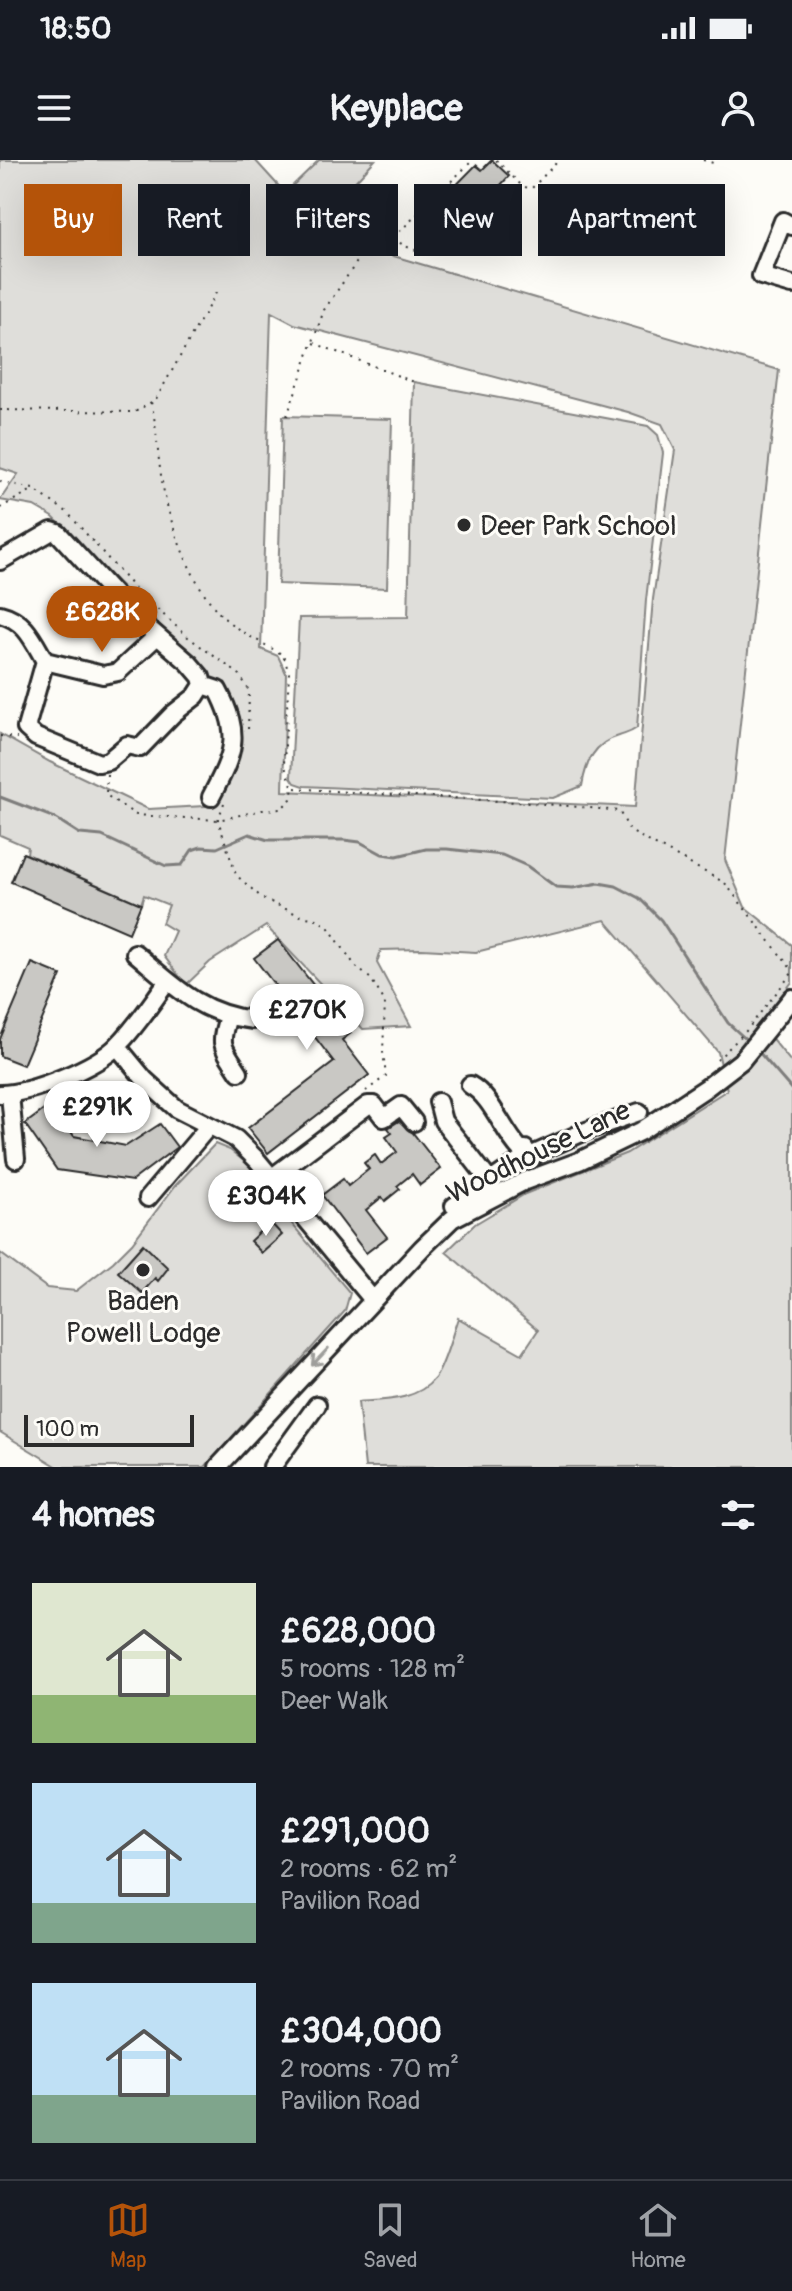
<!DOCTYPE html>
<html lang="en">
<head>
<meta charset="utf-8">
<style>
  :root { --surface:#171b24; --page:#20242c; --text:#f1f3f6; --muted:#9ea1a6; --line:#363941; --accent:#b45309 }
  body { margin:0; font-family:Pangolin,sans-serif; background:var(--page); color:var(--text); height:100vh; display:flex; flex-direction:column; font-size:30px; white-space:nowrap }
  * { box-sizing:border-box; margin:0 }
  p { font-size:26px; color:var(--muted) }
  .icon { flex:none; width:44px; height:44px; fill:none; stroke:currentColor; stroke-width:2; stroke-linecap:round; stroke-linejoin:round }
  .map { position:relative; height:1307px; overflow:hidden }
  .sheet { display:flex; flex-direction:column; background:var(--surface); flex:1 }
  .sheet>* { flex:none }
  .top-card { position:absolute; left:24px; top:24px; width:744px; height:72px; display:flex; gap:16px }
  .scale { position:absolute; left:24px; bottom:20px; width:170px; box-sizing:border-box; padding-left:8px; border:4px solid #2b2b2b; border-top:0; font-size:22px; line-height:28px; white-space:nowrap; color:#2b2b2b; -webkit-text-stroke:6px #fdfcf7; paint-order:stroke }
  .price { position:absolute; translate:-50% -68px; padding:0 18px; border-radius:28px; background:#fff; color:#222; font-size:26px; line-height:52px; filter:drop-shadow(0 2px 4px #0008) }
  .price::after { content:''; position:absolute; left:50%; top:48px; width:24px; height:18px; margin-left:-12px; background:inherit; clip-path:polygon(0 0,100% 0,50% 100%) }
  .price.selected { background:var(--accent); color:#fff }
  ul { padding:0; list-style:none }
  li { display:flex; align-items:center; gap:24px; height:200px; padding:0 32px }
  li span { display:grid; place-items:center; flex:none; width:224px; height:160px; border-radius:0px; color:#555 }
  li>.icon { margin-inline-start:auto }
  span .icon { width:96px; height:96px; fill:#fffc; stroke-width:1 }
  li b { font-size:34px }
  h2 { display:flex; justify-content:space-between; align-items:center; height:96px; padding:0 32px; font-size:34px }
  .pill { padding:0 28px; border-radius:0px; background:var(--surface); box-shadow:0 8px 32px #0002; font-size:28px; line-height:72px }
  .pill.selected { background:var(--accent); color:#fff }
  .status { display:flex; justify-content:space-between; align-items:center; height:56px; padding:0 40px; background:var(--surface); direction:ltr }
  .status svg { height:22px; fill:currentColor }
  header { display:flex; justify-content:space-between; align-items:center; height:104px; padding:0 32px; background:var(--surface); font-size:36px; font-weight:800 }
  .menu { display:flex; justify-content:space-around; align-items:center; height:112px; border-top:2px solid var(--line); background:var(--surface); font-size:22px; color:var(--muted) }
  .menu a { display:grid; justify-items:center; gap:4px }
  .menu .selected { color:var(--accent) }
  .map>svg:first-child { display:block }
  .green { fill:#dfdeda; stroke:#858482; stroke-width:2; fill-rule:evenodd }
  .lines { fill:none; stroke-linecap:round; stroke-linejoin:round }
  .stream { stroke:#7e7d7b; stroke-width:3 }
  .building { fill:#c9c8c4; stroke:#2b2b2b; stroke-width:2 }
  .minor-casing { stroke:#2b2b2b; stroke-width:22 }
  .path { stroke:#2b2b2b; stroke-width:2; stroke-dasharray:2 6; stroke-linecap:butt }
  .minor { stroke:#fdfcf7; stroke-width:16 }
  .oneway { stroke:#9e9e9b }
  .poi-dot { fill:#2b2b2b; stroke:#fdfcf7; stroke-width:3 }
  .labels { text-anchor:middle; stroke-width:6; stroke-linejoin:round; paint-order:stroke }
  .poi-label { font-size:28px; fill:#2b2b2b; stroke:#fdfcf7; text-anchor:start }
  .street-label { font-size:28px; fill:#2b2b2b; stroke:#fdfcf7 }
</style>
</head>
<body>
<div class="status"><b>18:50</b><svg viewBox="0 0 49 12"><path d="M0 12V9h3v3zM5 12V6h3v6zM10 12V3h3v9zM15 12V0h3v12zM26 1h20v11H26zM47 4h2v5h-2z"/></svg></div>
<header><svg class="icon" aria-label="menu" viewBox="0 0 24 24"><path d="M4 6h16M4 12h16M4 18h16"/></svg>Keyplace<svg class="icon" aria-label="person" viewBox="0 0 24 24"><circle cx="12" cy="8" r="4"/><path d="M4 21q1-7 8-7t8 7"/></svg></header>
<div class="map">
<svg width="792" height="1307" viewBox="0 0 792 1307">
  <rect width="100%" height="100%" fill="#fdfcf7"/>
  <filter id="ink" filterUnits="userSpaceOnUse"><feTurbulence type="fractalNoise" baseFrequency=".0125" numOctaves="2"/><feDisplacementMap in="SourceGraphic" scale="16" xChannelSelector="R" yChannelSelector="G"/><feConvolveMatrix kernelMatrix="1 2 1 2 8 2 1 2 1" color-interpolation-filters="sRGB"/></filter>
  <g filter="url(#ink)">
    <path class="green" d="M 0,0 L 255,0 L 285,33 L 319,0 L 375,0 L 309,71 L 779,210 L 725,700 L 745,747 L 792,785 L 792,822 L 760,864 L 792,903 L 792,1307 L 365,1307 L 358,1242 C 383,1240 417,1241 435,1218 C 446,1202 451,1177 458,1158 L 522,1194 L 538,1170 L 446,1092 L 475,1064 L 525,1034 L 627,993 L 727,930 L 718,892 L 605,760 L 476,792 L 422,789 L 381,790 L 377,803 L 411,866 L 363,869 L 266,766 L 210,802 L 186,825 L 164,796 L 175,771 L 162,763 L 169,745 L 144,735 L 141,744 L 27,694 L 28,687 L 0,675 L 0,574 L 50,602 L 148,649 L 205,646 L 226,591 L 229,566 L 205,511 L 53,357 L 34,346 L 0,340 L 18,314 L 0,308 ZM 271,152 L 294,164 L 628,252 L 662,264 L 675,290 L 653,439 L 635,647 L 283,631 L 286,513 L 278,496 L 261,489 Z
      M 414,222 L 648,266 L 658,275 L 663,293 L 646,440 L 637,568 C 630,573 627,573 619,576 C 594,583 586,602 582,626 L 553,638 L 304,626 L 295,623 L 291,617 L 299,458 L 408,457 Z
      M 283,256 L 392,259 L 387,428 L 278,424 Z
      M 215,984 L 230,990 L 255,1010 L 276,1045 L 350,1133 L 345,1151 L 205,1307 L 58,1307 L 0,1272 L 0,1093 L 47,1128 L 76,1131 L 113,1102 L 132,1083 L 175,1026 Z"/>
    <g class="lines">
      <path class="stream" d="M 0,637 L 55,658 L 80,674 L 102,676 L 166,706 L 182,705 L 192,690 L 201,687 L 217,688 L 249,674 L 268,680 L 344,680 L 360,682 L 382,694 L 397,696 L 426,689 L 447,689 L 502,695 L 527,706 L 556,727 L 573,728 L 599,723 L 616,726 L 639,738 L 661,760 L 728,863 L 750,883
        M 758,891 L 792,930"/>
    </g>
    <path class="building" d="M 492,0 L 509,16 L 499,27 L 510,38 L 490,58 L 479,48 L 449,80 L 425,57 L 476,5 L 482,10 Z
      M 23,693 L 141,744 L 129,773 L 11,722 Z
      M 278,780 L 351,873 L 342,880 L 369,915 L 268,993 L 248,968 L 334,902 L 254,798 Z
      M 32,803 L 61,815 L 23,905 L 0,896 L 0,879 Z
      M 52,944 L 74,976 L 126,986 L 160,964 L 177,987 L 132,1021 L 57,1010 L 25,964 Z
      M 399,961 L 413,973 L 441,1009 L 420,1025 L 412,1014 L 397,1026 L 400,1029 L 385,1041 L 382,1037 L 366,1050 L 387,1077 L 366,1093 L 322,1035 L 343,1019 L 348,1026 L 369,1009 L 364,1003 L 375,995 L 381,1004 L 397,992 L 386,977 L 392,973 L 388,968 Z
      M 270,1062 L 282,1075 L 262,1093 L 250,1081 Z
      M 143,1084 L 168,1108 L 158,1121 L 155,1118 L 142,1133 L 118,1112 Z"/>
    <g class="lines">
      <defs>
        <path id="minor" d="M 792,66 L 783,61 L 761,116 L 792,125
          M 0,401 L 52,371 L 58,373 L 132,454 L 189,503 L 201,517 L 203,525 L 218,530 C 242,575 234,593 211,637
          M 0,454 C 25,460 33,480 45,501 L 26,568 L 36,577 L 99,603 L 108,601 L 127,585 L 140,588 L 173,554 L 196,536 L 203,525
          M 45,501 L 103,515 L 118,512 L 157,476
          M 135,793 C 174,826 200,854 253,860
          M 228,857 C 218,886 223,887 239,912
          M 117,886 L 145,920 L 177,949 L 236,979 L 257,1000 L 373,1140
          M 470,925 C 492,937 502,970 520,989 L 525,989 L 531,1000
          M 0,934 C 31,934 97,907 118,885 C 137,866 152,842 168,821
          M 10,934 L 16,999
          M 438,942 L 443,961 L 485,1015
          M 270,1019 L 368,945 L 374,945 L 384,958 L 401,946 L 414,962
          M 229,1035 L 248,1050 L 277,1027
          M 148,1038 L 209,966
          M 454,1046 L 523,999 L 586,971 L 639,952
          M 218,1307 L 422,1088 L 452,1059 L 525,1021 L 579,1001 L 641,971 L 706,928 L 741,901 L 792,838
          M 272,1307 L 317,1245"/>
      </defs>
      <use href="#minor" class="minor-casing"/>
      <path class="path" d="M 496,0 L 522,26 L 531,29 L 559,0
        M 703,0 L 713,3 L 714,0
        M 347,34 C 362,49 376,65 393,78 C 446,119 489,62 522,26
        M 314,183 L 414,222
        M 0,250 L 135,252 L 156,239 L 217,131
        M 287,256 L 324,150 L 363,93 L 393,78 L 473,0
        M 0,321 L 33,329 L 67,352 L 134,428 L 188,477 L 240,515 L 249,531 L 248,571
        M 0,348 L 32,330
        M 0,576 L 17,578
        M 107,614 L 106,635 L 136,655 L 218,660 L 262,650 L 281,649 L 291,639 L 293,628 L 284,604 L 289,513 L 283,495 C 262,482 239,473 221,455 C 190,422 167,359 161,315 C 157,291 157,266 151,242
        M 295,628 C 403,637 511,639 619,651 L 630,671 L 725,723 L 792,810
        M 224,643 L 218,660 L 236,715 L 262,738 L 301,756 L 317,759 L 329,768 L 356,807 L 371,819 L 385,842 L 383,892 L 386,916 L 366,931
        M 717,900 L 746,871 L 792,813"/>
      <use href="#minor" class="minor"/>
    </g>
    <defs><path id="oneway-shaft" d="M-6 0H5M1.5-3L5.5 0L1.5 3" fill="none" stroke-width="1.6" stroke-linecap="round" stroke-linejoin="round" transform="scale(2)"/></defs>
    <use class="oneway" href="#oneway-shaft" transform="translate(320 1197) rotate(133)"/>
  </g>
  <g class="poi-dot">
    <circle cx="464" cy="365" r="8"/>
    <circle cx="143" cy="1110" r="8"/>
  </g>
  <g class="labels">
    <g class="poi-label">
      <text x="480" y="375">Deer Park School</text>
      <text x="143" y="1150" text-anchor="middle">Baden<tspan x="143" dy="32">Powell Lodge</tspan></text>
    </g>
    <g class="street-label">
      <text transform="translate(538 991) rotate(-26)" y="10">Woodhouse Lane</text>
    </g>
  </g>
</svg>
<div class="scale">100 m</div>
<b class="price selected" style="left:102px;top:494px">£628K</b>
<b class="price" style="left:307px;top:892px">£270K</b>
<b class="price" style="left:97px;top:989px">£291K</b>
<b class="price" style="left:266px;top:1078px">£304K</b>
<div class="top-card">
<a class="pill selected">Buy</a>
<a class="pill">Rent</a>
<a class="pill">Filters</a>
<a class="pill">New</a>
<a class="pill">Apartment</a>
</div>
</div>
<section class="sheet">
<h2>4 homes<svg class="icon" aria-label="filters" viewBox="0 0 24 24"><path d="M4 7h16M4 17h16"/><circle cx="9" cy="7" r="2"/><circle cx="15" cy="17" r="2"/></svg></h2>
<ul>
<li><span style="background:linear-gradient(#dfe7d0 70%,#8fb573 0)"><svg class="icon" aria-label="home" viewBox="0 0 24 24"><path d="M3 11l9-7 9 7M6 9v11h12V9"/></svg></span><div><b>£628,000</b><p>5 rooms · 128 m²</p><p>Deer Walk</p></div></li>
<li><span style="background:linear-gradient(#bfe0f5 75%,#7fa58c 0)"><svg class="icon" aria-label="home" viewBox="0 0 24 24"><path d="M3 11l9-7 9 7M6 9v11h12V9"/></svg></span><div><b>£291,000</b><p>2 rooms · 62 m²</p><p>Pavilion Road</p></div></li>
<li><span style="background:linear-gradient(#bfe0f5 70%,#7fa58c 0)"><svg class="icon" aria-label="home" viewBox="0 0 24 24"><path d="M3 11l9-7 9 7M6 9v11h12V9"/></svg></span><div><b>£304,000</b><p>2 rooms · 70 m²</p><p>Pavilion Road</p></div></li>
</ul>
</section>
<nav class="menu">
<a class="selected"><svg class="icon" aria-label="map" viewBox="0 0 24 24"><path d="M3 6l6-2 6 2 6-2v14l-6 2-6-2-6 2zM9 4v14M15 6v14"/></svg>Map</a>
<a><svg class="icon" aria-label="saved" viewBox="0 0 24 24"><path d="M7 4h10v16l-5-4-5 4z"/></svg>Saved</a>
<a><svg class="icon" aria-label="home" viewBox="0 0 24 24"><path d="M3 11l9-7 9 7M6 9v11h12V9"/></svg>Home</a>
</nav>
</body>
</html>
